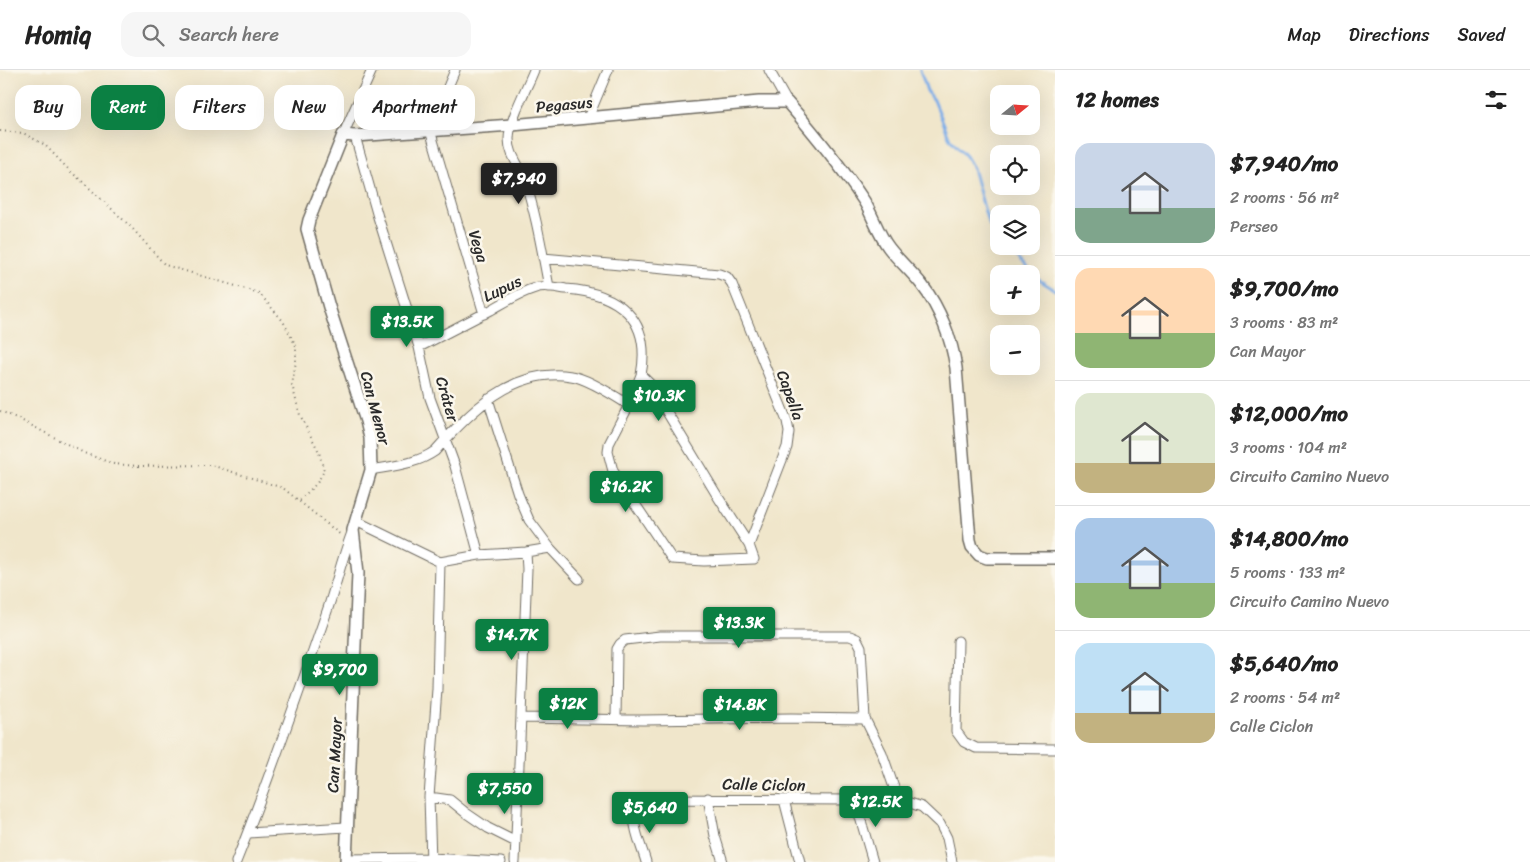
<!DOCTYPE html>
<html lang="en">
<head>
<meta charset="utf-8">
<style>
  :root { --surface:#fff; --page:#f6f6f6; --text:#222; --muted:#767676; --line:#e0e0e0; --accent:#0b8043 }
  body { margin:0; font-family:Sriracha,sans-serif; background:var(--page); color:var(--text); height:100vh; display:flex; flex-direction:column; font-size:19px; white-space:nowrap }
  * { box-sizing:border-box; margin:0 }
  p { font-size:16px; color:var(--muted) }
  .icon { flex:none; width:28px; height:28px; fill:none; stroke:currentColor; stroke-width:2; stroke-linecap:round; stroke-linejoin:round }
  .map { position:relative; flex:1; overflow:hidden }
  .details { display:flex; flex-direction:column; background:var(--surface); width:475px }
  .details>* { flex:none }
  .guide { position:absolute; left:15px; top:15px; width:475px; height:45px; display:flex; gap:10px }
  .needle { width:32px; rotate:72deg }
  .buttons { position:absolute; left:990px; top:15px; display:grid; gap:10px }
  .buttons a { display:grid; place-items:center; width:50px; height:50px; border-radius:10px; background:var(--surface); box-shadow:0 5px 20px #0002; font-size:25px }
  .price { position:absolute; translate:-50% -42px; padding:0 11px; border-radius:5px; background:var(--accent); color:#fff; font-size:16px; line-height:32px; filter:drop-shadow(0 1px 2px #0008) }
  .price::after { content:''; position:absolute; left:50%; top:30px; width:15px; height:11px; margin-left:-8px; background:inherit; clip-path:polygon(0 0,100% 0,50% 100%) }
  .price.active { background:#222; color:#fff }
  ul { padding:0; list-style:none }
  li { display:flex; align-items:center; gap:15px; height:125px; padding:0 20px }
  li+li { border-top:1px solid var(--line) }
  li span { display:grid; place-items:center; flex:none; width:140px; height:100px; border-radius:15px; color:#555 }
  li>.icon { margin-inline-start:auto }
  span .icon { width:60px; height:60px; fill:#fffc; stroke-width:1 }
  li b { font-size:21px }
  h2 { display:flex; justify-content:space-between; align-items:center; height:60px; padding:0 20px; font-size:21px }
  .tag { padding:0 18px; border-radius:15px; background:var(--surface); box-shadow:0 5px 20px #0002; font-size:18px; line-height:45px }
  .tag.active { background:var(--accent); color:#fff }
  header { display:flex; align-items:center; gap:30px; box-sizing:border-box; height:70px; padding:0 25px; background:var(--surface); border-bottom:1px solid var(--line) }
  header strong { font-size:24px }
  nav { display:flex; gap:28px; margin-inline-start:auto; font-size:18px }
  .search { width:350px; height:45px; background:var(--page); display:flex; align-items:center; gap:12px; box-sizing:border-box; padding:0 18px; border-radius:15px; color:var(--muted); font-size:19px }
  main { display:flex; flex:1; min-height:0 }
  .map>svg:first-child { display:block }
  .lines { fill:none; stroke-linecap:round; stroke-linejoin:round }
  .stream { stroke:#7cade8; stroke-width:3 }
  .minor-casing { stroke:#706c63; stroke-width:11 }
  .tertiary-casing { stroke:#706c63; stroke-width:14 }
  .path { stroke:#706c63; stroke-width:2; stroke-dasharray:1 4; stroke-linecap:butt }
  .minor { stroke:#fff; stroke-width:9 }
  .tertiary { stroke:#fff; stroke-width:11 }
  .labels { text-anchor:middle; stroke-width:5; stroke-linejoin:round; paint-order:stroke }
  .street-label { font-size:16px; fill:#2b2b2b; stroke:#fbf7ec }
</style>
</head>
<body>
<header>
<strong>Homiq</strong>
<div class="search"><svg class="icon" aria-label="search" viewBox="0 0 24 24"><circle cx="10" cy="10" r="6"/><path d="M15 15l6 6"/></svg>Search here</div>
<nav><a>Map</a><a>Directions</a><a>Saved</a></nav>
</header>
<main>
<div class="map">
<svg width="1055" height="792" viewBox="0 0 1055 792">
  <rect width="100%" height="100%" fill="#fbf7ec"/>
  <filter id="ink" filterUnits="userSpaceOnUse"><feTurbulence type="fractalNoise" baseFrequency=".02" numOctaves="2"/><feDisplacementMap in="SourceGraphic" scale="10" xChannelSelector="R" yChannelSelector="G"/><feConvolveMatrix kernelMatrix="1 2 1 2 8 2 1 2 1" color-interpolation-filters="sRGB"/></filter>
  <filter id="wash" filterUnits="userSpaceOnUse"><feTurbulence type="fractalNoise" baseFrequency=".0096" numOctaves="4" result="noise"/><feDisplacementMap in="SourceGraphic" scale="20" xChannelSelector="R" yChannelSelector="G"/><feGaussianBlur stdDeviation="1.12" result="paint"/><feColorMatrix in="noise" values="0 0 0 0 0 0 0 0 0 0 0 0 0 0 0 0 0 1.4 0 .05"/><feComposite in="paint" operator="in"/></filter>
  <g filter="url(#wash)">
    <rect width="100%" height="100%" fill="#f0e6cb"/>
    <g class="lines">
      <path class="stream" d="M 920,0 L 927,21 L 934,30 L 950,69 L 966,86 L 973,98 L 987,149 L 995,166 L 999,170
        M 1005,176 L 1036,208 L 1055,220"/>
    </g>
  </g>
  <g filter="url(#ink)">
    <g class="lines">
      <defs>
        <path id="minor" d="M 455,0 L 430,60 L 484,244
          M 534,0 C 527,18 509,50 509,69 C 509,84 519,95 524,108 C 536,143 542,181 549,217
          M 769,0 L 787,32
          M 588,48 L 608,0
          M 343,65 L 372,0
          M 355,66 L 378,147 L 419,277 L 430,328 L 455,396 L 479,485
          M 543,188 L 719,204 L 727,207 L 732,214 L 787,351 L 789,362 L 787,377 L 749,475
          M 419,277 C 443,265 467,252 491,240 C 505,232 524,220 539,217 C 547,215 558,218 566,219 C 619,223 652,249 641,305 L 650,314 L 718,427 L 749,475 L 754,489 L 704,491 L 672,489 L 613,401 L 608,382 L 609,374 L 629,335 L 641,305
          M 488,329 L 518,424 L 529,450 L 550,478 L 579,509
          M 371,400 C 393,396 417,394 435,381 C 470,342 513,297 571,306 C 587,308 615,326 629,335
          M 356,451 L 440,492 L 479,485 L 526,482 L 550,478
          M 958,571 L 956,661 L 964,672 L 976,678 L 1055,679
          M 521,648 L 643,650 L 791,648 L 865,649
          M 616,649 L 617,579 L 620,574 L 625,570 L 660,566 L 850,566 L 857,569 L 861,577 L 865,649 L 882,683 L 898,729
          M 429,727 L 450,730 L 466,743 L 488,758 L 516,772
          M 708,728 L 715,766 L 723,792
          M 784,730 L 800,792
          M 855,730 L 873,792
          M 248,763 L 346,757
          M 346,789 L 431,788 L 501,792
          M 236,792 C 269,710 297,627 326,544 C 336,516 342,487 353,460
          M 431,792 L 429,727 L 437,619 L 440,492
          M 515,792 L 527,499 L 526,482
          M 646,792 C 641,773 622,739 647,729 L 855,730 L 898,729 L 922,737 L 940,754 L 947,768 L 952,792"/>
        <path id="tertiary" d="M 346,792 L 358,503 L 353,460 L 371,400 L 370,368 L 366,351 L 329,237 L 307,159 L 309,150 L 343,65 L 355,66 L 512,55 L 759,32 L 787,32 C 815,64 841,96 864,131 C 873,146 878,164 889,178 C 899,191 912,202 922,215 C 940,238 952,270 956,298 L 970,470 L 972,477 L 979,485 L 987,488 L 1055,488"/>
      </defs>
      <use href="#minor" class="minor-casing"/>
      <use href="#tertiary" class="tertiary-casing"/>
      <path class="path" d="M 0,61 L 23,63 L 45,75 L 70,101 L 84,113 L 131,157 L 165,195 L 259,223 L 283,251 L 296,276 L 296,291 L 292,315 L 300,345 L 319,382 L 324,401 L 317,413 L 299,431
        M 0,341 L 19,349 L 84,383 L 114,394 L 138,396 L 211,395 L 283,418 L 342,466"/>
      <use href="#minor" class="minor"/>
      <use href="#tertiary" class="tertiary"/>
    </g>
  </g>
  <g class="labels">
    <g class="street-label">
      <text transform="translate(564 34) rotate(-5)" y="6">Pegasus</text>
      <text transform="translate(479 176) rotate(73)" y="6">Vega</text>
      <text transform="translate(502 218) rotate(-26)" y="6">Lupus</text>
      <text transform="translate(791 325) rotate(70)" y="6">Capella</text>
      <text transform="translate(448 329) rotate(74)" y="6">Cráter</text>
      <text transform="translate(376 338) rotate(75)" y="6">Can Menor</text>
      <text transform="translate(334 685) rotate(-87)" y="6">Can Mayor</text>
      <text transform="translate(764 714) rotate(1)" y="6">Calle Ciclon</text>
    </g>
  </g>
</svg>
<div class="buttons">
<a><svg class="needle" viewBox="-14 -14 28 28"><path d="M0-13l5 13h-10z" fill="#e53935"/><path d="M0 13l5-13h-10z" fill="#767676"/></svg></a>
<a><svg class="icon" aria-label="locate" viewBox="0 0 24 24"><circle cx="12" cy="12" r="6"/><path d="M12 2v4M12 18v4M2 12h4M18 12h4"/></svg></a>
<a><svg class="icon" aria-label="layers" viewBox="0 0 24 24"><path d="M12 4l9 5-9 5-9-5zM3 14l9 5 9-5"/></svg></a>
<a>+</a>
<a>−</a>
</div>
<b class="price active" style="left:519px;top:135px">$7,940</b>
<b class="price" style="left:407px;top:278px">$13.5K</b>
<b class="price" style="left:659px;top:352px">$10.3K</b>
<b class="price" style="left:626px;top:443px">$16.2K</b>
<b class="price" style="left:739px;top:579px">$13.3K</b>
<b class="price" style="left:512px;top:591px">$14.7K</b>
<b class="price" style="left:340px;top:626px">$9,700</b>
<b class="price" style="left:568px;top:660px">$12K</b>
<b class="price" style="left:740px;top:661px">$14.8K</b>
<b class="price" style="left:505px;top:745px">$7,550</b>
<b class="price" style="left:876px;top:758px">$12.5K</b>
<b class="price" style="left:650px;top:764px">$5,640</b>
<div class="guide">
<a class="tag">Buy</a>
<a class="tag active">Rent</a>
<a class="tag">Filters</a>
<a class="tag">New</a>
<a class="tag">Apartment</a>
</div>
</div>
<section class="details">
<h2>12 homes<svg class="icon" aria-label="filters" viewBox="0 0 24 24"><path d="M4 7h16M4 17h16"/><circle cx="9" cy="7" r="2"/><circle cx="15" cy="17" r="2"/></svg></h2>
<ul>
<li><span style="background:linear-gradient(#c9d6e8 65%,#7fa58c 0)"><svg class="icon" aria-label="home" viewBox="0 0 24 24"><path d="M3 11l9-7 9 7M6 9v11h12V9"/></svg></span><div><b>$7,940/mo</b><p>2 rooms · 56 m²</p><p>Perseo</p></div></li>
<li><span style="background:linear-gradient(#ffd9b3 65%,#8fb573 0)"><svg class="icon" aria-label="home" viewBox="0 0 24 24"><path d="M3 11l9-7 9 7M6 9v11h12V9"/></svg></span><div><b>$9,700/mo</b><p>3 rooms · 83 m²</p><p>Can Mayor</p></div></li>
<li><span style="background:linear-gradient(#dfe7d0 70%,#c2b280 0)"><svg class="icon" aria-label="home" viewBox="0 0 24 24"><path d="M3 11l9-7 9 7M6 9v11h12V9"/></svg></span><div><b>$12,000/mo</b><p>3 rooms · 104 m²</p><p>Circuito Camino Nuevo</p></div></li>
<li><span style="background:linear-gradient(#a9c7e8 65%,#8fb573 0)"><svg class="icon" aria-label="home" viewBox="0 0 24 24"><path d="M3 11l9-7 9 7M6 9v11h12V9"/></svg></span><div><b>$14,800/mo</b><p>5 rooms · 133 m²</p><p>Circuito Camino Nuevo</p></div></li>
<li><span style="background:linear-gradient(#bfe0f5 70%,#c2b280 0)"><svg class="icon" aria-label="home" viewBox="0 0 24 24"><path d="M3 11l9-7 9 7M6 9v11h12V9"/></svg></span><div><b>$5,640/mo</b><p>2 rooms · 54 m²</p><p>Calle Ciclon</p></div></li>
</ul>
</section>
</main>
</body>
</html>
